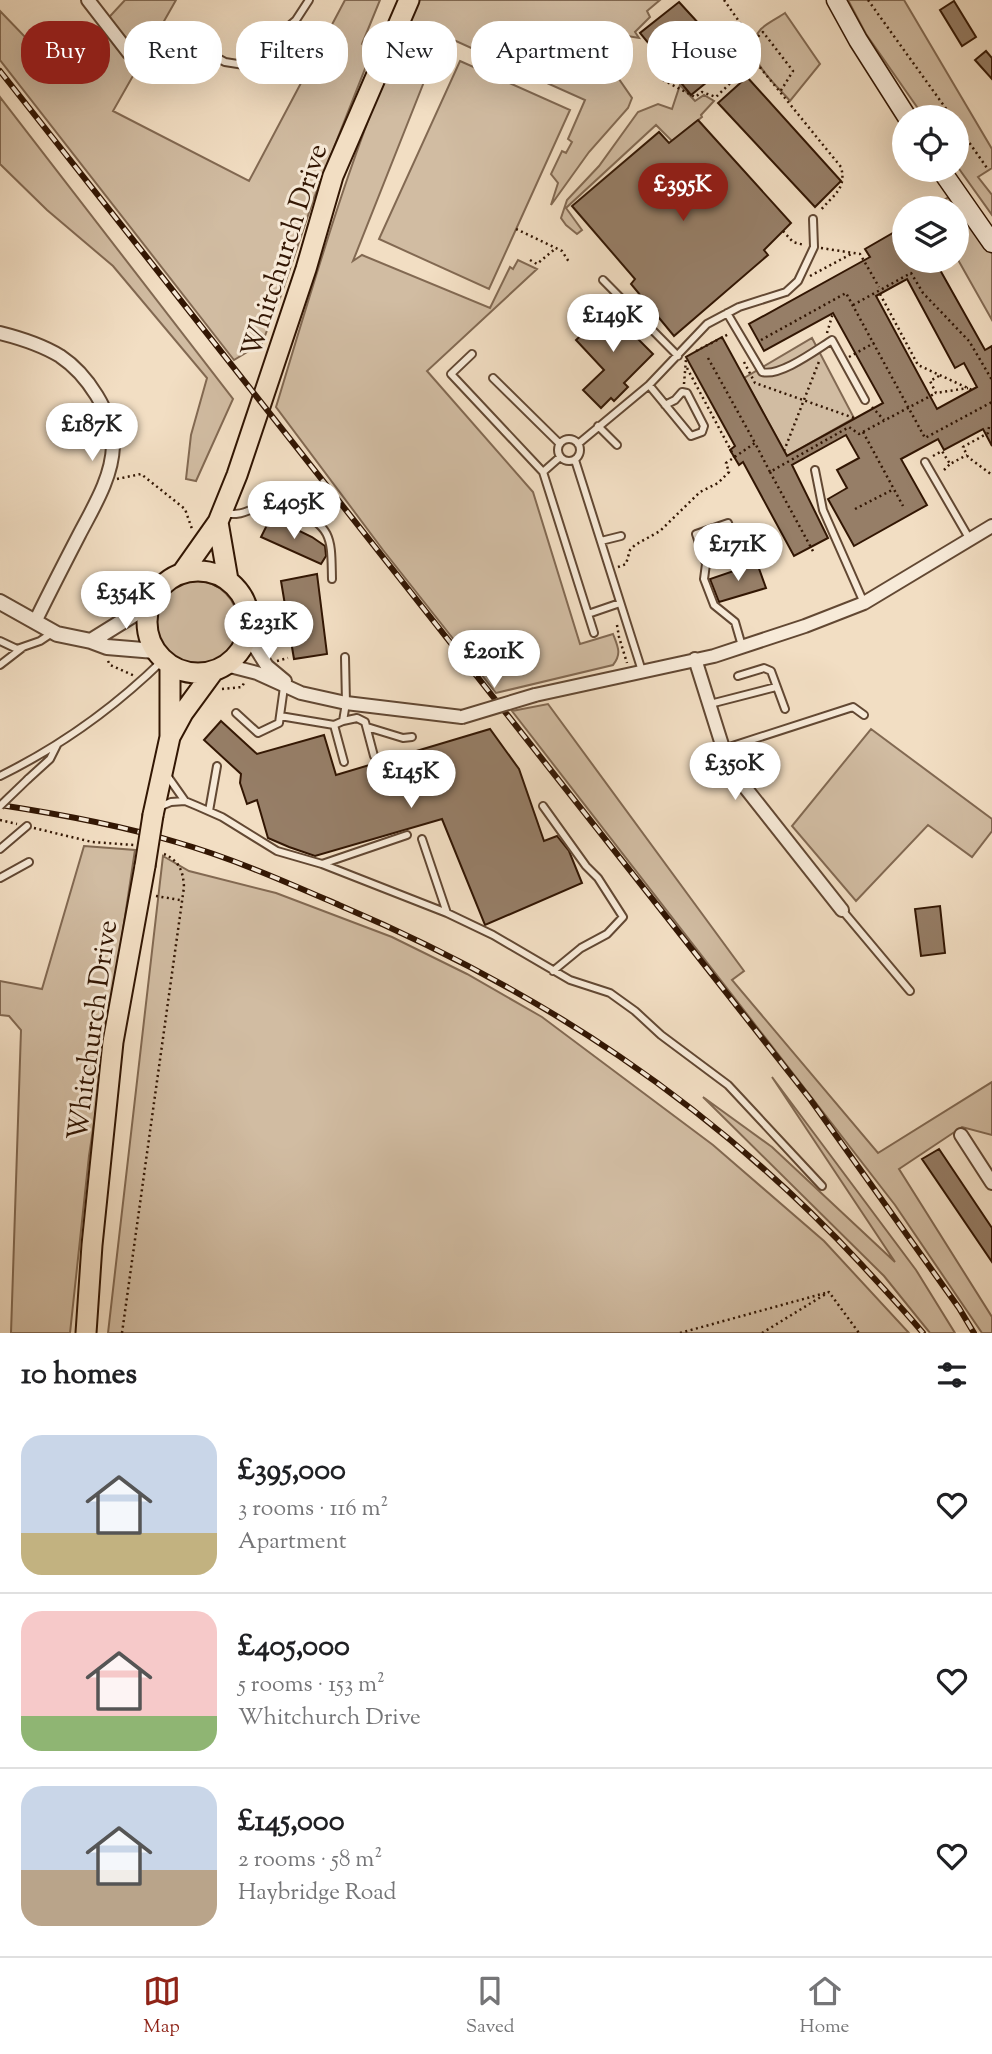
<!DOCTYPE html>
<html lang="en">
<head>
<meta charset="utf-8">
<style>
  :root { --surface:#fff; --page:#f2f2f2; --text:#202124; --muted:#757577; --line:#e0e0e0; --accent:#8f2418 }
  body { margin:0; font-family:"Sorts Mill Goudy",serif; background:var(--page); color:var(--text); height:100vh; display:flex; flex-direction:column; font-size:26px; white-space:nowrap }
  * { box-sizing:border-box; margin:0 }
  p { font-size:23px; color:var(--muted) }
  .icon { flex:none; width:38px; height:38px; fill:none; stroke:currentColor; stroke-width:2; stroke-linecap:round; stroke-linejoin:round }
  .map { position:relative; height:1333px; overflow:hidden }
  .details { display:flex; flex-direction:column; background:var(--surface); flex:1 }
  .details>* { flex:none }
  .hud { position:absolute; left:21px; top:21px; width:950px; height:63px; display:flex; gap:14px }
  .controls { position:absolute; left:892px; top:105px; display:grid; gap:14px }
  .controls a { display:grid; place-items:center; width:77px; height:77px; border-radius:50%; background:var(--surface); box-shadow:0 7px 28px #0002; font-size:35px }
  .price { position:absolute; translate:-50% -60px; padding:0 16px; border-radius:24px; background:#fff; color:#222; font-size:23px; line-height:46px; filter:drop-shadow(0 2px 4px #0008) }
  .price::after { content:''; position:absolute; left:50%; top:42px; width:21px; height:16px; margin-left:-10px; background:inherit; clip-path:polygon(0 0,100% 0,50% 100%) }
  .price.active { background:var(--accent); color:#fff }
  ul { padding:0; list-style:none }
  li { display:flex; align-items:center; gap:21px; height:175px; padding:0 21px }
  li+li { border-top:2px solid var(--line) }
  li span { display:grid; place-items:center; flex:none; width:196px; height:140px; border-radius:21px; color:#555 }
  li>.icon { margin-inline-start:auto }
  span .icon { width:84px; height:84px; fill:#fffc; stroke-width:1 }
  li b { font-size:30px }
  h2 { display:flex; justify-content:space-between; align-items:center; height:84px; padding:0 21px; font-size:30px }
  .chip { padding:0 24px; border-radius:28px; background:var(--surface); box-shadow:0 7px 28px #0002; font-size:24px; line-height:63px }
  .chip.active { background:var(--accent); color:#fff }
  .tab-bar { display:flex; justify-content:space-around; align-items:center; height:98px; border-top:2px solid var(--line); background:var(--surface); font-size:19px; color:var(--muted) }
  .tab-bar a { display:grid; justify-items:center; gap:4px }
  .tab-bar .active { color:var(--accent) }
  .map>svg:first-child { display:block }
  .green { fill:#d1bca2; stroke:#826952; stroke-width:2 }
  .building { fill:#967e67; stroke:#321603; stroke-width:2; fill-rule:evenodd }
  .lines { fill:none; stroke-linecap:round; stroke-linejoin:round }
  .service-casing { stroke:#624833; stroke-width:10 }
  .minor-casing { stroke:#624833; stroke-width:16 }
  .tertiary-casing { stroke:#624833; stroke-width:18 }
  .secondary-casing { stroke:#321603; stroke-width:21 }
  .primary-casing { stroke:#321603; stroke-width:23 }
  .path { stroke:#321603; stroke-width:2.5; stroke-dasharray:2 3.5; stroke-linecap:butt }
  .service { stroke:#f7ead8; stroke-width:6 }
  .minor { stroke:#f7ead8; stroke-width:12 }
  .tertiary { stroke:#f7ead8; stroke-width:14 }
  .secondary { stroke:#f7ead8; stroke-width:18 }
  .primary { stroke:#f2dec3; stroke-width:19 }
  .rail-casing { stroke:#321603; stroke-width:6 }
  .rail { stroke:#f7ead8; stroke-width:3.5; stroke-dasharray:10; stroke-linecap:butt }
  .service-bridge-casing { stroke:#624833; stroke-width:10; stroke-linecap:butt }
  .minor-bridge-casing { stroke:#624833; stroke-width:16; stroke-linecap:butt }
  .primary-bridge-casing { stroke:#321603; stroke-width:23; stroke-linecap:butt }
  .service-bridge { stroke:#f7ead8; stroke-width:6 }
  .minor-bridge { stroke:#f7ead8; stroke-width:12 }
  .primary-bridge { stroke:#f2dec3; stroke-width:19 }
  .labels { text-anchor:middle; stroke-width:6; stroke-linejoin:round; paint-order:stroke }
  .street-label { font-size:28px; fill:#321603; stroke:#f7ead8 }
</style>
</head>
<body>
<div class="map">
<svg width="992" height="1333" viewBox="0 0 992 1333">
  <rect width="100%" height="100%" fill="#f2dec3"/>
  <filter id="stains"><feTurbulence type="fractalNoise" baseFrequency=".00286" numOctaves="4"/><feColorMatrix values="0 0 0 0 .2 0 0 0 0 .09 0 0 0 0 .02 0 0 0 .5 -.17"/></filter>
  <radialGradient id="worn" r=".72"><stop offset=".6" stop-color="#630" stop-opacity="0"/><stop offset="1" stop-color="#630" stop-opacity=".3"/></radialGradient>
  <path class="green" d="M 125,0 L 176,0 L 113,111 L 249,181 L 345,0 L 380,0 L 362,44 L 372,51 L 314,198 L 280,298 L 262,343 L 234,360 L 0,60 L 0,11 L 26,38 L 100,27 Z
    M 418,0 L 660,0 L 647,11 L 650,17 L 635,32 L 639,38 L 627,36 L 623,48 L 611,57 L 612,69 L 632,98 L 628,108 L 589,152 L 551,205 L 558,183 L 551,174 L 562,151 L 566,153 L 572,142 L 568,139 L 585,100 L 529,75 L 532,69 L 514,60 L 511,66 L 456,41 L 441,39 L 353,261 L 362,255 L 490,308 L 510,267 L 513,269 L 518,260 L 537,269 L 427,371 L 533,492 L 580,644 L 613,634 C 618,647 622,654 613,665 L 496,693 L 383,550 L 276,407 C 318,269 357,131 418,0 Z
    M 848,0 L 904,0 L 992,149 L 992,168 L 978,177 L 992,195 L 992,215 L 957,166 L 957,117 L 924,117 L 866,34 Z
    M 785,13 L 820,64 L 790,101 C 774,82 738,55 761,29 C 767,23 778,18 785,13 Z
    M 460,61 L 570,110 L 489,289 L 379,239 Z
    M 680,85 L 695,101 L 704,95 L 714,101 L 701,115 L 702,117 L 672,141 L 656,125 L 566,208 L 582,230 L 577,234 L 566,225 L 561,218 L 567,200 L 599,166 L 638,112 L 658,104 L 672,109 Z
    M 0,97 L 233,399 L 196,481 L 186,479 L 191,435 L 207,378 L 113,266 L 47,210 L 0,164 Z
    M 954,194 L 992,252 L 992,320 L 957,258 L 957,208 L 930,208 Z
    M 812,338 L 854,418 L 787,456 L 744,378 Z
    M154 623a42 42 0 1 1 84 0a42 42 0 1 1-84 0Z
    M 548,704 L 744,971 L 732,980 L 878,1153 L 992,1082 L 992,1135 L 962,1127 L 899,1169 L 992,1317 L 992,1333 L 982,1333 L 895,1205 L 512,711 Z
    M 871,729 L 992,819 L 992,831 L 972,857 L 928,825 L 856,901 L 792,826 Z
    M 84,846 L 135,850 L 89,1156 L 70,1333 L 11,1333 L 21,1030 L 9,1016 L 0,1015 L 0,981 L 42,989 Z
    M 163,856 L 189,871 L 276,893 L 392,937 L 467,974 L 542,1017 L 713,1145 L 824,1241 L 909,1333 L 108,1333 Z
    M 772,1077 L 916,1270 L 955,1333 L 930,1333 L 884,1276 L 703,1097 L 772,1147 L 895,1262 Z"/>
  <path class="building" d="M 954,1 L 976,37 L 962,46 L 940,10 Z
    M 679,2 L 733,61 L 691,95 L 640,33 Z
    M 986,51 L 992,58 L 992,79 L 975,60 Z
    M 747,77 L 841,181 L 815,207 L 718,103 Z
    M 698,120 L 791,223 L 764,250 L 768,255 L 674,336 L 631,284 L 635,279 L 572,206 L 659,132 L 669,143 Z
    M 905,226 L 905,261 L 935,261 L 985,350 L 992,346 L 992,446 L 983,429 L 944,450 L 938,439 L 901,459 L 927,505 L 854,546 L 828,499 L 847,488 L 837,470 L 859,458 L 846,435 L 792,465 L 828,538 L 794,556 L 743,462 L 739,465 L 730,450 L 735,446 L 686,357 L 722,337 L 787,456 L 883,403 L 833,313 L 764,351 L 749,324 L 870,257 L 865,249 ZM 907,279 L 955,368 L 964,363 L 977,387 L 937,409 L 876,296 Z
    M 616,302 L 638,325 L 631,332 L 653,354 L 624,383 L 628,387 L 614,401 L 611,398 L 601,408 L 583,390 L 604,370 L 576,340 Z
    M 271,517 L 312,537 L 325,546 L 326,556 L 321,564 L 261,537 Z
    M 757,563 L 766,588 L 719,602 L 710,579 Z
    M 317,574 L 327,654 L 294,659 L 281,581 Z
    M 221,721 L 257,754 L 324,735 L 336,775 L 490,729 L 519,769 L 544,841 L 557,836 L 569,851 L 582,883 L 485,925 L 442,819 L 315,856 L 289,847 L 268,838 L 257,800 L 247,804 L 240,783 L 241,774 L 204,740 Z
    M 940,906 L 945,953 L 921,956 L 915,909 Z
    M 939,1149 L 992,1228 L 992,1262 L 922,1159 Z"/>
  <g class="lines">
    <defs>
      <path id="service" d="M 212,55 L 225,62 L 244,65 L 296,20 L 309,0
        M 603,280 L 678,356
        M 727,313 L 762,372 C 780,377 816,350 832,340 L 865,400
        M 472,354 L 451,374 L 543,472 L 560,457
        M 493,378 L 560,444
        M 649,385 L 691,436 L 702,432 L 704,426 L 687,393 L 682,392 L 675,400 L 665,405
        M 598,426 L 617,445
        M558 450a11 11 0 1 1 22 0a11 11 0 1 1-22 0Z
        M 578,444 L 649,385 L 707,324 L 739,307 L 786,292 L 798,281 L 814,247 L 813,219
        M 575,460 L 642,671
        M 925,462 L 969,538
        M 815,470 L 823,510 L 864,603
        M 543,472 L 594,633
        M 226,514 C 246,515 246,510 262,506 C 273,503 284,507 294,510 C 334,526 331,541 332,579
        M 601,541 L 621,536
        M 706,564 L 738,555 L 728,523 L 696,534 L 706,564 L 704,579 L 714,605 L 735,622 L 742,646
        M 588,614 L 620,603
        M 0,641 L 17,649 L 40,641 L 52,633
        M 0,665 L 22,648
        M 738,676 L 764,668 L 771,671 L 785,709
        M 710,704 L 776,687
        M 236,713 L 258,733 L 279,723 L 284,687
        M 280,716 L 334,725 L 343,721 L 346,703 L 345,657
        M 343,721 L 357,718 L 365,722 L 374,756
        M 334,725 L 344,762
        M 367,727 L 403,738 L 412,737
        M 723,749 L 853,707 L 864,715
        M 166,774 L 185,801
        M 0,776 C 59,747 116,706 163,660
        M 28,779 L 50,759 L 57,745
        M 543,806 L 586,866 L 598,878 L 623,917 L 607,934 L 581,948 L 553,971
        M 159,807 L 171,802 L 185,801 L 197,806 L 222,817 L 277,851 L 322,864 L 447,913 L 493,935 L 570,980 L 610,993 L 635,1011 L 661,1035 L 728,1085 L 822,1186
        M 209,811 L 217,766
        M 422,839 L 447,913
        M 0,849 L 27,826
        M 322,864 L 407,835
        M 0,878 L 29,862
        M 842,910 L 910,991"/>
      <path id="minor" d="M 88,0 L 129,53
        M 0,333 C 20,338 42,345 60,356 C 87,374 113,413 113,446 C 112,478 93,508 79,535 C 64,564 49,593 35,622
        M 248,636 L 267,666 L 285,681
        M 695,659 L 729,767 L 842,910
        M 226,665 L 257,673 L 301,693 L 346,703 L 462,717
        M 535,695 L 714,656 L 805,626 L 864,603 L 992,526
        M 961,1135 L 992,1183"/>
      <path id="tertiary" d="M 0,602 L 57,634 L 91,641 L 107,647 L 155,651
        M 91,641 L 149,605"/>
      <path id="secondary" d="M 836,0 L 858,40 L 907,117
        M 941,170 L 992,243"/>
      <path id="primary" d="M 218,522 L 228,580
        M147 622a51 51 0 1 1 102 0a51 51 0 1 1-102 0Z
        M 182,573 L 218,522 L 237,475 L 306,269 L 333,176 L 409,0
        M 171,735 L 183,713 L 213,672
        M 153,815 L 170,737 L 170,666
        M 86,1333 L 92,1245 L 113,1042 L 145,866"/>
    </defs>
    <use href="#service" class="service-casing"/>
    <use href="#minor" class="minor-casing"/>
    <use href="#tertiary" class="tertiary-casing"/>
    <use href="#secondary" class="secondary-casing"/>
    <use href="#primary" class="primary-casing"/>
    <path class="path" d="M 724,0 L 743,27 L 754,60 L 841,167 C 847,189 833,195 820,211
      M 868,0 L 952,117
      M 750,44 L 763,32 L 793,71 L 780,92
      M 663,80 L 695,97 L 702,92 L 716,97 L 754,60
      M 957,125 L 987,168
      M 516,229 L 562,251 L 569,262
      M 783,231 L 793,242 L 804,245
      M 821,248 L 860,254 L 879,287
      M 530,260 L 537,264 L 556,248
      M 810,276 L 853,253
      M 880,294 L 918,365 L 972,390
      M 853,305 L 911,273 L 923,293 L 969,341 L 992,380
      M 827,333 L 833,313
      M 761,340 L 846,293 L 925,438 L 992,402
      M 696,351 L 729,334
      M 849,357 L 874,343
      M 708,358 L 755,443
      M 744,362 L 755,383 L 854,418
      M 687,368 L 735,458
      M 939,376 L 930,381 L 936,393 L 968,388
      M 684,384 L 686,359
      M 872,407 L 884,420
      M 989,427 L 988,433 L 963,447 L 968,457 L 992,475
      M 863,432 L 903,506
      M 784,451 L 820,359
      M 933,456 L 942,451 L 950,464 L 967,455
      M 944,470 L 950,464
      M 770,472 L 814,553
      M 117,479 L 141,474 L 185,509 L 192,529
      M 855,509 L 894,489
      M 618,567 L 626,564 L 630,550 L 635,545 L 660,531 L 700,492 L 718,483 L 729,472 L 726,463 L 755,443 L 770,472 L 849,427 L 859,434 L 936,393
      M 617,625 L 619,637 L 627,663
      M 108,661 L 110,665 L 135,676
      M 277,661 L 288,658
      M 222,689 L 242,687 L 244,683
      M 0,820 L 17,824
      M 34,828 L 92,842 L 134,845
      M 156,896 L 180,900
      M 122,1333 L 184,887 C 183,870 179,861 164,854
      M 680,1333 L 829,1292
      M 762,1333 L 829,1292 L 859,1333"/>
    <use href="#service" class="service"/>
    <use href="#minor" class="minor"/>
    <use href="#tertiary" class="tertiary"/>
    <use href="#secondary" class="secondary"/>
    <use href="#primary" class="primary"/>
    <defs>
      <path id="rail" d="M 0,71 L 810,1099 L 959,1308 L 974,1333
        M 0,805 C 59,814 119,825 176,842 C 232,858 286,882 339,905 C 541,991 711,1103 861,1264 C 882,1287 903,1309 923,1333"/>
    </defs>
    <use href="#rail" class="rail-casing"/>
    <use href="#rail" class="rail"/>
    <defs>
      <path id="service-bridge" d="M 0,806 L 28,779"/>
      <path id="minor-bridge" d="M 462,717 L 535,695"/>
      <path id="primary-bridge" d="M 145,866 L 153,815"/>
    </defs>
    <use href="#service-bridge" class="service-bridge-casing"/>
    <use href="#minor-bridge" class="minor-bridge-casing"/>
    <use href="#primary-bridge" class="primary-bridge-casing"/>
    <use href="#service-bridge" class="service-bridge"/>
    <use href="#minor-bridge" class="minor-bridge"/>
    <use href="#primary-bridge" class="primary-bridge"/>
  </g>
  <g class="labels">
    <g class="street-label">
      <text transform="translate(283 250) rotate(-72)" y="10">Whitchurch Drive</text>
      <text transform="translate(91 1030) rotate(-82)" y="10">Whitchurch Drive</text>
    </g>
  </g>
  <rect width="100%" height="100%" filter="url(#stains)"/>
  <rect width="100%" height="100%" fill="url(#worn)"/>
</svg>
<div class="controls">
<a><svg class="icon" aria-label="locate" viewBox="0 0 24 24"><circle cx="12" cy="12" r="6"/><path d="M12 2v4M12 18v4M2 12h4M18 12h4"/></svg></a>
<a><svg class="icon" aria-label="layers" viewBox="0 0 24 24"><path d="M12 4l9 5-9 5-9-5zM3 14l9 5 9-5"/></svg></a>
</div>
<b class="price active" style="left:683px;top:223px">£395K</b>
<b class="price" style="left:613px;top:354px">£149K</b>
<b class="price" style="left:92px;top:463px">£187K</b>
<b class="price" style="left:294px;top:541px">£405K</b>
<b class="price" style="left:738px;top:583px">£171K</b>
<b class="price" style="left:126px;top:631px">£354K</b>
<b class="price" style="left:269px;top:661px">£231K</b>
<b class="price" style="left:494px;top:690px">£201K</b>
<b class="price" style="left:735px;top:802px">£350K</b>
<b class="price" style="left:411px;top:810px">£145K</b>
<div class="hud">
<a class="chip active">Buy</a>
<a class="chip">Rent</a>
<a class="chip">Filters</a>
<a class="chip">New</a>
<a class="chip">Apartment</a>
<a class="chip">House</a>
</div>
</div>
<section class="details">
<h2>10 homes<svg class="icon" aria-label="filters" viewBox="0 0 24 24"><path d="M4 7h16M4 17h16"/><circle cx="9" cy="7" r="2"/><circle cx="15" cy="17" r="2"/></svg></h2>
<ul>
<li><span style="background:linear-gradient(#c9d6e8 70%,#c2b280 0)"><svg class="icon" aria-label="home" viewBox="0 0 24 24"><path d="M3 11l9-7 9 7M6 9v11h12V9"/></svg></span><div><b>£395,000</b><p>3 rooms · 116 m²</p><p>Apartment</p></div><svg class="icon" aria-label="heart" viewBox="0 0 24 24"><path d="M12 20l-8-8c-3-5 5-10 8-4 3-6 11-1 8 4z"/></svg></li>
<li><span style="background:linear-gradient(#f6c9c9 75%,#8fb573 0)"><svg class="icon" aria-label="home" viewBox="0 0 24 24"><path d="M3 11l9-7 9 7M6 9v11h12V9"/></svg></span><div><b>£405,000</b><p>5 rooms · 153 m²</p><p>Whitchurch Drive</p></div><svg class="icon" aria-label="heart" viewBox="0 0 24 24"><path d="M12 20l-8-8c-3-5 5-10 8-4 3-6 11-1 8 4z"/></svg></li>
<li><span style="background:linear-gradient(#c9d6e8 60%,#b9a48a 0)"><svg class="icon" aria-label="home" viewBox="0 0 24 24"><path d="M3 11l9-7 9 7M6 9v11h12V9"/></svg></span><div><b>£145,000</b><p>2 rooms · 58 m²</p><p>Haybridge Road</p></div><svg class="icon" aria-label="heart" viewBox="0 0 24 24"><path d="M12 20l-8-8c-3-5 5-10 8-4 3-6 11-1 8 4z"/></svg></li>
</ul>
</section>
<nav class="tab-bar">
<a class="active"><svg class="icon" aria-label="map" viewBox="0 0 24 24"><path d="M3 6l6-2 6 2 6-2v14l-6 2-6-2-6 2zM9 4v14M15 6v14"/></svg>Map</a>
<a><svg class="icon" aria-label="saved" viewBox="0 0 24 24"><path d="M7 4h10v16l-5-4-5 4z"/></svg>Saved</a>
<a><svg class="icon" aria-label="home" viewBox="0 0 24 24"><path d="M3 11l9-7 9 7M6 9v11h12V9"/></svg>Home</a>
</nav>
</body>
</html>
